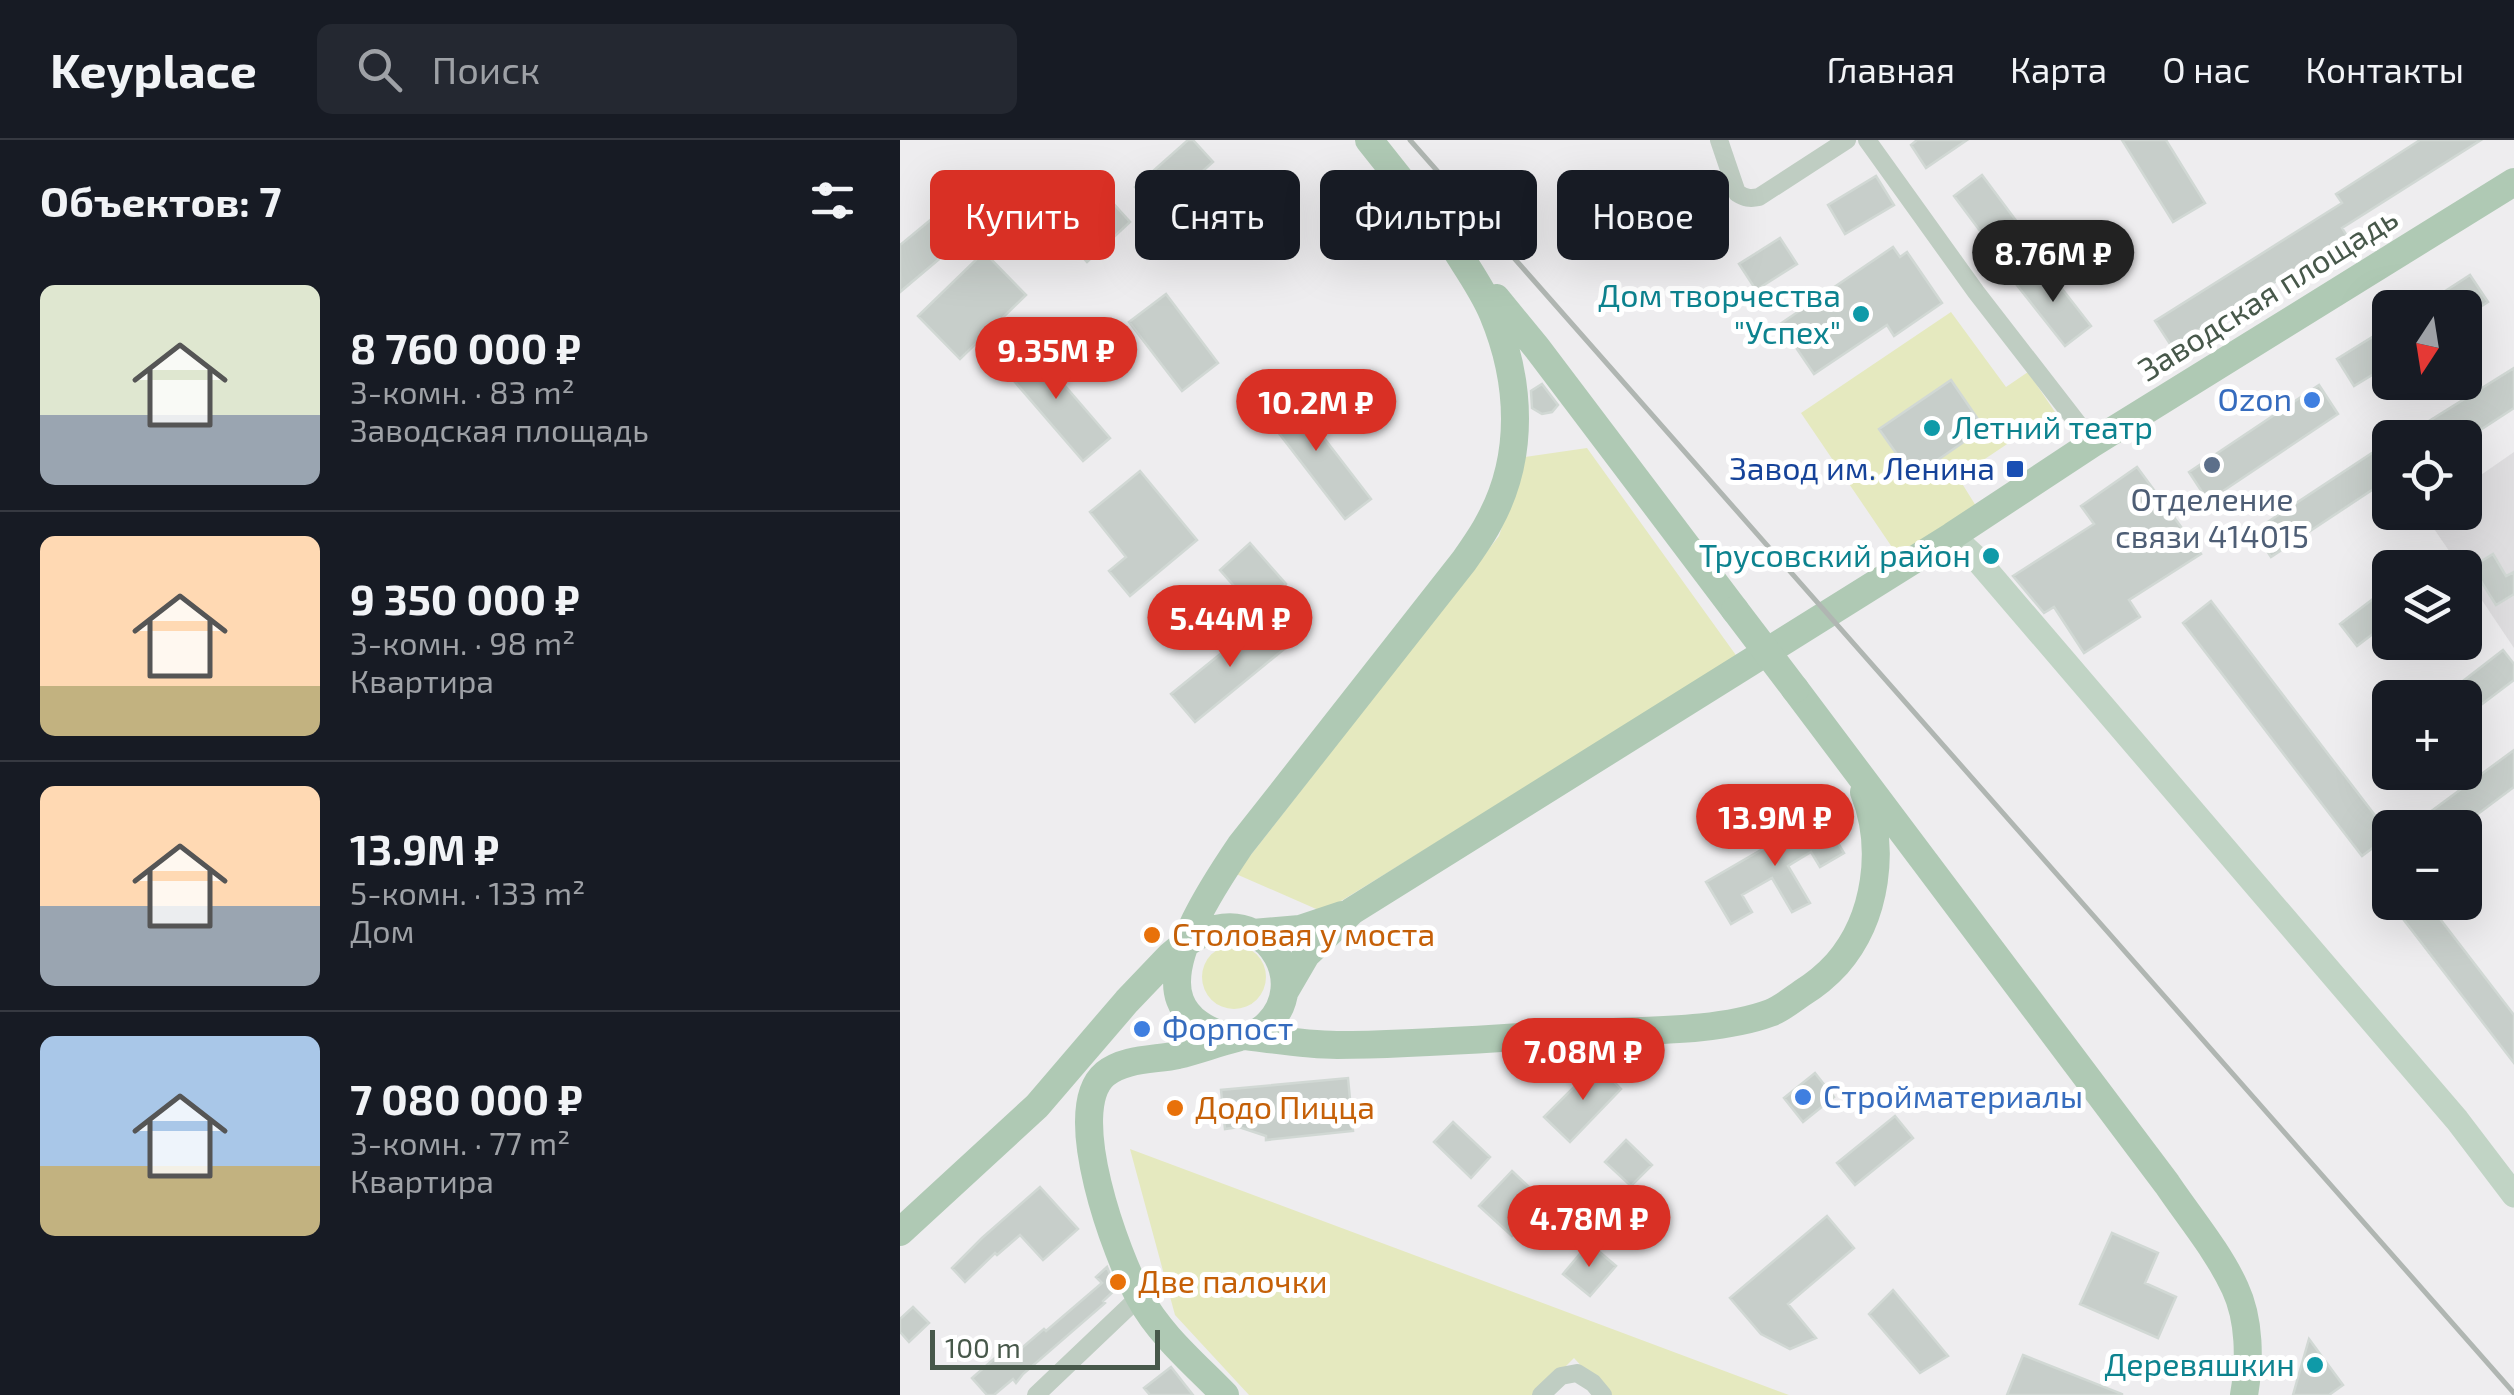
<!DOCTYPE html>
<html lang="ru">
<head>
<meta charset="utf-8">
<style>
  :root { --surface:#171b24; --page:#242831; --text:#f1f3f6; --muted:#9ea1a6; --line:#363941; --accent:#d93025 }
  body { margin:0; font-family:"Exo 2",sans-serif; background:var(--page); color:var(--text); height:100vh; display:flex; flex-direction:column; font-size:38px; white-space:nowrap }
  * { box-sizing:border-box; margin:0 }
  p { font-size:32px; color:var(--muted) }
  .icon { flex:none; width:55px; height:55px; fill:none; stroke:currentColor; stroke-width:2; stroke-linecap:round; stroke-linejoin:round }
  .map { position:relative; flex:1; overflow:hidden }
  .sheet { display:flex; flex-direction:column; background:var(--surface); width:900px }
  .sheet>* { flex:none }
  .banner { position:absolute; left:30px; top:30px; width:950px; height:90px; display:flex; gap:20px }
  .needle { width:65px; rotate:192deg }
  .controls { position:absolute; left:1472px; top:150px; display:grid; gap:20px }
  .controls a { display:grid; place-items:center; width:110px; height:110px; border-radius:15px; background:var(--surface); box-shadow:0 10px 40px #0002; font-size:50px }
  .scale { position:absolute; left:30px; bottom:25px; width:230px; box-sizing:border-box; padding-left:10px; border:5px solid #47584a; border-top:0; font-size:28px; line-height:35px; white-space:nowrap; color:#47584a; -webkit-text-stroke:8px #fff; paint-order:stroke }
  .price { position:absolute; translate:-50% -85px; padding:0 22px; border-radius:35px; background:var(--accent); color:#fff; font-size:32px; line-height:65px; filter:drop-shadow(0 2px 5px #0008) }
  .price::after { content:''; position:absolute; left:50%; top:60px; width:30px; height:22px; margin-left:-15px; background:inherit; clip-path:polygon(0 0,100% 0,50% 100%) }
  .price.current { background:#222; color:#fff }
  ul { padding:0; list-style:none }
  li { display:flex; align-items:center; gap:30px; height:250px; padding:0 40px }
  li+li { border-top:2px solid var(--line) }
  li span { display:grid; place-items:center; flex:none; width:280px; height:200px; border-radius:15px; color:#555 }
  li>.icon { margin-inline-start:auto }
  span .icon { width:120px; height:120px; fill:#fffc; stroke-width:1 }
  li b { font-size:42px }
  h2 { display:flex; justify-content:space-between; align-items:center; height:120px; padding:0 40px; font-size:42px }
  .chip { padding:0 35px; border-radius:15px; background:var(--surface); box-shadow:0 10px 40px #0002; font-size:35px; line-height:90px }
  .chip.current { background:var(--accent); color:#fff }
  header { display:flex; align-items:center; gap:60px; box-sizing:border-box; height:140px; padding:0 50px; background:var(--surface); border-bottom:2px solid var(--line) }
  header strong { font-size:48px }
  nav { display:flex; gap:55px; margin-inline-start:auto; font-size:35px }
  .search { width:700px; height:90px; background:var(--page); display:flex; align-items:center; gap:25px; box-sizing:border-box; padding:0 35px; border-radius:15px; color:var(--muted); font-size:38px }
  main { display:flex; flex:1; min-height:0 }
  .map>svg:first-child { display:block }
  .education { fill:#dfdee0 }
  .green { fill:#e5e9bf }
  .building { fill:#c7ceca; stroke:#d1d8d4; stroke-width:2.5 }
  .lines { fill:none; stroke-linecap:round; stroke-linejoin:round }
  .street { stroke:#bfcdc2; stroke-width:18 }
  .secondary { stroke:#c1d4c5; stroke-width:25 }
  .primary { stroke:#afc9b4; stroke-width:28 }
  .rail { stroke:#b0b6b2; stroke-width:5 }
  .primary-bridge { stroke:#afc9b4; stroke-width:28 }
  .culture-dot { fill:#0f9aa8; stroke:#fff; stroke-width:4 }
  .shop-dot { fill:#3f7fe0; stroke:#fff; stroke-width:4 }
  .service-dot { fill:#5c6f8a; stroke:#fff; stroke-width:4 }
  .transit-dot { fill:#1a4fb4; stroke:#fff; stroke-width:4 }
  .food-dot { fill:#e8710a; stroke:#fff; stroke-width:4 }
  .labels { text-anchor:middle; stroke-width:10; stroke-linejoin:round; paint-order:stroke }
  .street-label { font-size:32px; fill:#47584a; stroke:#fff }
  .culture-label { font-size:32px; fill:#0d838f; stroke:#fff; text-anchor:end }
  .shop-label { font-size:32px; fill:#366cbe; stroke:#fff; text-anchor:start }
  .transit-label { font-size:32px; fill:#164399; stroke:#fff; text-anchor:end }
  .service-label { font-size:32px; fill:#4e5e75; stroke:#fff }
  .food-label { font-size:32px; fill:#c56008; stroke:#fff; text-anchor:start }
</style>
</head>
<body>
<header>
<strong>Keyplace</strong>
<div class="search"><svg class="icon" aria-label="search" viewBox="0 0 24 24"><circle cx="10" cy="10" r="6"/><path d="M15 15l6 6"/></svg>Поиск</div>
<nav><a>Главная</a><a>Карта</a><a>О нас</a><a>Контакты</a></nav>
</header>
<main>
<section class="sheet">
<h2>Объектов: 7<svg class="icon" aria-label="filters" viewBox="0 0 24 24"><path d="M4 7h16M4 17h16"/><circle cx="9" cy="7" r="2"/><circle cx="15" cy="17" r="2"/></svg></h2>
<ul>
<li><span style="background:linear-gradient(#dfe7d0 65%,#9aa5b1 0)"><svg class="icon" aria-label="home" viewBox="0 0 24 24"><path d="M3 11l9-7 9 7M6 9v11h12V9"/></svg></span><div><b>8 760 000 ₽</b><p>3-комн. · 83 m²</p><p>Заводская площадь</p></div></li>
<li><span style="background:linear-gradient(#ffd9b3 75%,#c2b280 0)"><svg class="icon" aria-label="home" viewBox="0 0 24 24"><path d="M3 11l9-7 9 7M6 9v11h12V9"/></svg></span><div><b>9 350 000 ₽</b><p>3-комн. · 98 m²</p><p>Квартира</p></div></li>
<li><span style="background:linear-gradient(#ffd9b3 60%,#9aa5b1 0)"><svg class="icon" aria-label="home" viewBox="0 0 24 24"><path d="M3 11l9-7 9 7M6 9v11h12V9"/></svg></span><div><b>13.9M ₽</b><p>5-комн. · 133 m²</p><p>Дом</p></div></li>
<li><span style="background:linear-gradient(#a9c7e8 65%,#c2b280 0)"><svg class="icon" aria-label="home" viewBox="0 0 24 24"><path d="M3 11l9-7 9 7M6 9v11h12V9"/></svg></span><div><b>7 080 000 ₽</b><p>3-комн. · 77 m²</p><p>Квартира</p></div></li>
</ul>
</section>
<div class="map">
<svg width="1614" height="1255" viewBox="0 0 1614 1255">
  <rect width="100%" height="100%" fill="#eeedef"/>
  <path class="education" d="M 1614,312 L 1614,508 L 1565,435 L 1565,428 L 1560,427 L 1524,374 L 1526,372 L 1565,372 L 1565,346 Z"/>
  <path class="green" d="M 1051,172 L 1106,247 L 1128,232 L 1155,272 L 1058,337 L 1076,366 L 998,416 L 901,273 Z
    M 687,308 L 838,518 L 423,772 L 336,734 L 599,396 L 625,317 Z
    M302 837a32 32 0 1 1 64 0a32 32 0 1 1-64 0Z
    M 230,1009 L 889,1255 L 708,1255 L 674,1218 L 637,1255 L 349,1255 L 275,1175 Z"/>
  <path class="building" d="M 288,0 L 293,0 L 313,22 L 257,72 L 235,47 Z
    M 1017,0 L 1067,0 L 1026,28 L 1011,5 Z
    M 1222,0 L 1266,0 L 1305,63 L 1273,82 Z
    M 1520,0 L 1581,0 L 1442,88 L 1447,96 L 1272,207 L 1255,181 L 1442,63 L 1436,54 Z
    M 1082,35 L 1126,94 L 1098,115 L 1054,56 Z
    M 976,36 L 994,65 L 945,94 L 928,65 Z
    M 213,63 L 230,82 L 187,122 L 169,102 Z
    M 46,67 L 69,94 L 0,152 L 0,105 Z
    M 880,98 L 897,124 L 856,150 L 839,124 Z
    M 993,107 L 1000,117 L 1007,112 L 1042,163 L 994,196 L 987,185 L 914,234 L 880,184 Z
    M 84,112 L 126,155 L 60,219 L 18,176 Z
    M 1142,123 L 1191,186 L 1165,206 L 1116,144 Z
    M 1570,135 L 1588,162 L 1565,177 L 1565,168 L 1519,168 Z
    M 266,154 L 318,223 L 282,251 L 229,182 Z
    M 1490,186 L 1490,224 L 1454,246 L 1437,219 Z
    M 129,204 L 210,298 L 183,321 L 102,227 Z
    M 1614,228 L 1614,268 L 1568,298 L 1535,298 L 1526,283 Z
    M 1051,240 L 1084,288 L 1013,337 L 979,289 Z
    M 642,244 L 658,265 L 652,272 L 642,274 L 632,268 L 631,251 Z
    M 1419,245 L 1438,274 L 1308,361 L 1289,332 Z
    M 387,250 L 471,359 L 445,379 L 361,270 Z
    M 1490,301 L 1490,338 L 1371,417 L 1354,391 Z
    M 1237,327 L 1301,414 L 1229,460 L 1240,477 L 1184,513 L 1154,467 L 1144,473 L 1113,436 L 1194,384 L 1181,366 Z
    M 240,331 L 297,400 L 230,456 L 209,431 L 226,417 L 190,372 Z
    M 350,403 L 386,444 L 356,471 L 320,430 Z
    M 1593,414 L 1606,436 L 1614,432 L 1614,454 L 1596,465 L 1572,427 Z
    M 1490,446 L 1490,481 L 1457,506 L 1440,484 Z
    M 1311,461 L 1490,695 L 1462,716 L 1283,483 Z
    M 366,477 L 389,505 L 295,582 L 271,554 Z
    M 1603,510 L 1614,524 L 1614,540 L 1565,577 L 1565,558 L 1541,558 Z
    M 1614,610 L 1614,647 L 1559,688 L 1536,688 L 1526,675 Z
    M 921,675 L 944,713 L 920,727 L 911,712 L 888,726 L 910,763 L 892,772 L 872,738 L 842,755 L 852,772 L 831,784 L 806,742 Z
    M 1490,762 L 1527,762 L 1614,875 L 1614,923 Z
    M 697,924 L 721,949 L 670,1002 L 644,977 Z
    M 915,933 L 934,957 L 903,982 L 884,958 Z
    M 448,938 L 453,991 L 366,1000 L 366,996 L 339,987 L 325,989 L 321,950 Z
    M 995,976 L 1013,998 L 955,1045 L 937,1023 Z
    M 553,982 L 590,1017 L 571,1038 L 534,1002 Z
    M 726,1000 L 752,1025 L 731,1046 L 705,1022 Z
    M 612,1031 L 644,1061 L 612,1096 L 579,1066 Z
    M 140,1047 L 178,1089 L 143,1120 L 120,1095 L 97,1115 L 95,1113 L 65,1142 L 52,1128 L 82,1098 Z
    M 927,1076 L 954,1108 L 888,1164 L 916,1198 L 890,1209 L 861,1194 L 830,1158 Z
    M 1212,1093 L 1258,1113 L 1245,1143 L 1276,1157 L 1258,1198 L 1180,1164 Z
    M 689,1103 L 716,1126 L 690,1156 L 663,1134 Z
    M 207,1127 L 216,1149 L 203,1161 L 205,1163 L 123,1234 L 116,1243 L 113,1239 L 94,1255 L 87,1255 L 72,1238 L 103,1211 L 110,1218 L 144,1189 L 146,1191 L 202,1143 L 196,1137 Z
    M 993,1150 L 1048,1216 L 1020,1233 L 969,1174 Z
    M 13,1167 L 29,1183 L 9,1202 L 0,1192 L 0,1179 Z
    M 1409,1199 L 1443,1245 L 1429,1255 L 1393,1255 Z
    M 1123,1215 L 1222,1254 L 1222,1255 L 1107,1255 Z
    M 271,1227 L 293,1255 L 250,1255 L 244,1248 Z"/>
  <g class="lines">
    <path class="street" d="M 819,0 L 837,53 C 845,58 850,59 859,57 L 947,0
      M 967,0 L 1076,152 L 1193,303
      M 136,1255 L 239,1157
      M 641,1255 L 661,1236 L 677,1233 L 693,1243 L 703,1255"/>
    <path class="secondary" d="M 1052,396 L 1075,417 L 1557,980 L 1614,1055"/>
    <path class="primary" d="M 469,0 L 565,121
      M 596,158 L 637,208 L 835,470
      M 895,549 L 1267,1044 C 1290,1078 1318,1111 1335,1148 C 1350,1180 1350,1221 1344,1255
      M 353,793 L 400,789 L 442,775
      M 385,851 L 406,815 L 452,771 L 1052,396 L 1193,303 L 1614,42
      M 346,896 C 377,900 407,905 437,905 C 521,905 605,897 689,893 C 743,890 819,892 870,873 C 881,869 892,860 902,853 C 915,845 927,835 937,824 C 977,778 986,707 964,652
      M 0,1092 L 137,966 L 227,861 L 270,816 C 283,805 298,793 316,789 C 371,776 407,843 369,883 C 358,895 342,899 327,896 C 307,892 287,879 280,860 C 264,818 317,740 340,706 L 564,421 C 572,409 582,396 589,382 C 625,317 621,241 593,174 C 583,150 567,128 554,107
      M 325,1255 C 296,1225 260,1195 240,1158 C 217,1117 162,970 205,934 C 225,918 255,920 278,915 C 298,910 317,903 337,898"/>
    <path class="rail" d="M 510,0 L 1614,1253"/>
    <path class="primary-bridge" d="M 835,470 L 895,549"/>
  </g>
  <g class="culture-dot">
    <circle cx="961" cy="174" r="10"/>
    <circle cx="1032" cy="288" r="10"/>
    <circle cx="1091" cy="416" r="10"/>
    <circle cx="1415" cy="1225" r="10"/>
  </g>
  <g class="shop-dot">
    <circle cx="1412" cy="260" r="10"/>
    <circle cx="242" cy="889" r="10"/>
    <circle cx="903" cy="957" r="10"/>
  </g>
  <circle class="service-dot" cx="1312" cy="325" r="10"/>
  <rect class="transit-dot" x="1105" y="319" width="20" height="20" rx="5"/>
  <g class="food-dot">
    <circle cx="252" cy="795" r="10"/>
    <circle cx="275" cy="968" r="10"/>
    <circle cx="218" cy="1142" r="10"/>
  </g>
  <g class="labels">
    <g class="street-label">
      <text transform="translate(1368 154) rotate(-32)" y="11">Заводская площадь</text>
    </g>
    <g class="culture-label">
      <text x="941" y="167">Дом творчества<tspan x="941" dy="37">"Успех"</tspan></text>
      <text x="1052" y="299" text-anchor="start">Летний театр</text>
      <text x="1071" y="427">Трусовский район</text>
      <text x="1395" y="1236">Деревяшкин</text>
    </g>
    <g class="shop-label">
      <text x="1392" y="271" text-anchor="end">Ozon</text>
      <text x="262" y="900">Форпост</text>
      <text x="923" y="968">Стройматериалы</text>
    </g>
    <g class="transit-label">
      <text x="1095" y="340">Завод им. Ленина</text>
    </g>
    <g class="service-label">
      <text x="1312" y="371">Отделение<tspan x="1312" dy="37">связи 414015</tspan></text>
    </g>
    <g class="food-label">
      <text x="272" y="806">Столовая у моста</text>
      <text x="295" y="979">Додо Пицца</text>
      <text x="238" y="1153">Две палочки</text>
    </g>
  </g>
</svg>
<div class="controls">
<a><svg class="needle" viewBox="-14 -14 28 28"><path d="M0-13l5 13h-10z" fill="#e53935"/><path d="M0 13l5-13h-10z" fill="#9ea1a6"/></svg></a>
<a><svg class="icon" aria-label="locate" viewBox="0 0 24 24"><circle cx="12" cy="12" r="6"/><path d="M12 2v4M12 18v4M2 12h4M18 12h4"/></svg></a>
<a><svg class="icon" aria-label="layers" viewBox="0 0 24 24"><path d="M12 4l9 5-9 5-9-5zM3 14l9 5 9-5"/></svg></a>
<a>+</a>
<a>−</a>
</div>
<div class="scale">100 m</div>
<b class="price current" style="left:1153px;top:165px">8.76M ₽</b>
<b class="price" style="left:156px;top:262px">9.35M ₽</b>
<b class="price" style="left:416px;top:314px">10.2M ₽</b>
<b class="price" style="left:330px;top:530px">5.44M ₽</b>
<b class="price" style="left:875px;top:729px">13.9M ₽</b>
<b class="price" style="left:683px;top:963px">7.08M ₽</b>
<b class="price" style="left:689px;top:1130px">4.78M ₽</b>
<div class="banner">
<a class="chip current">Купить</a>
<a class="chip">Снять</a>
<a class="chip">Фильтры</a>
<a class="chip">Новое</a>
</div>
</div>
</main>
</body>
</html>
